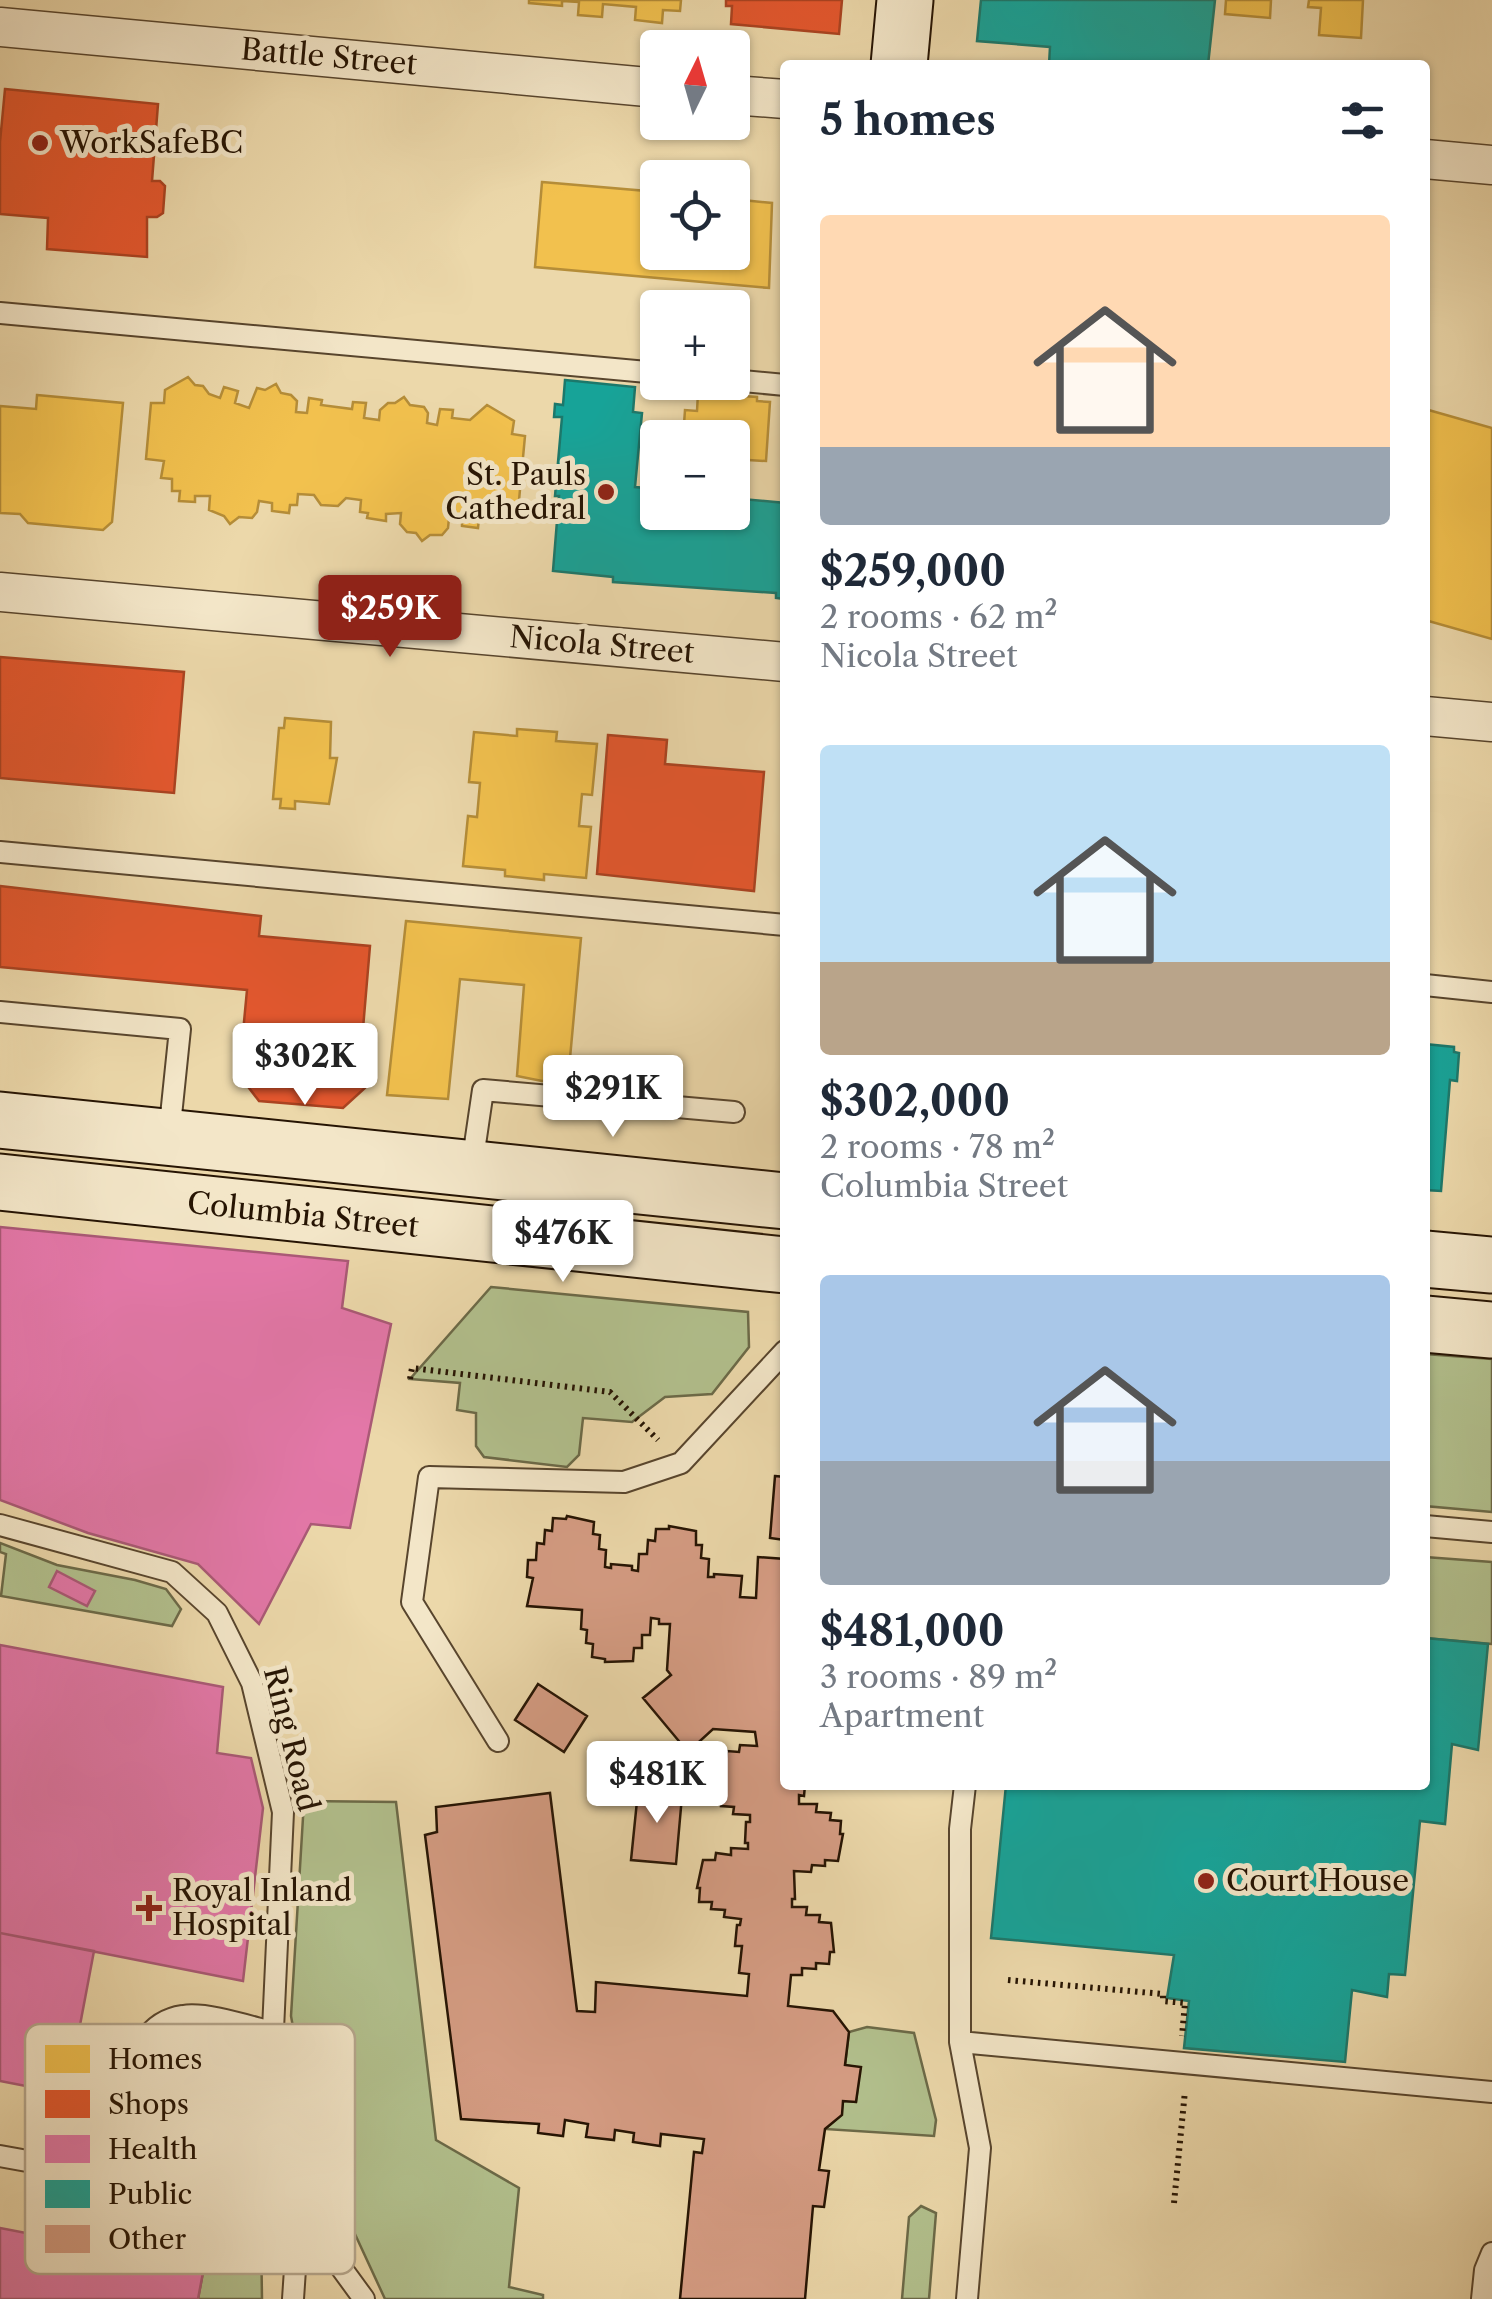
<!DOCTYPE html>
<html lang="en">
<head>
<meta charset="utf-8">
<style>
  :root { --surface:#fff; --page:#f6f6f7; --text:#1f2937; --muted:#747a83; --accent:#8f2418 }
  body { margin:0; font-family:"Libre Caslon Text",serif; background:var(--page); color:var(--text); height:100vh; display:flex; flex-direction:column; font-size:38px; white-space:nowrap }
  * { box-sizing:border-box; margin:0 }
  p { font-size:32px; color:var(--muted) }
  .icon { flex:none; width:55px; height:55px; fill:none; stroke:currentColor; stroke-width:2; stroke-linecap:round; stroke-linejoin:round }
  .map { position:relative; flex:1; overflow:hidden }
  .details { position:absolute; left:780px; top:60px; width:650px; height:1730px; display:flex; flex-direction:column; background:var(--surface); border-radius:10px; box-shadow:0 2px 8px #0004 }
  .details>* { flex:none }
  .needle { width:65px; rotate:5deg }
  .tools { position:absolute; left:640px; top:30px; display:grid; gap:20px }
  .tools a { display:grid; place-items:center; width:110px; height:110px; border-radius:10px; background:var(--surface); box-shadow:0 2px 8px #0004; font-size:50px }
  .price { position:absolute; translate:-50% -85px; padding:0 22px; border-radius:10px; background:#fff; color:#222; font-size:32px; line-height:65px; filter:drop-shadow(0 2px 5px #0008) }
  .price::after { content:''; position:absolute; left:50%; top:60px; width:30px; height:22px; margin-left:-15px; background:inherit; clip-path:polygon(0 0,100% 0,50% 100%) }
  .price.selected { background:var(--accent); color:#fff }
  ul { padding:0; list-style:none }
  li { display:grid; align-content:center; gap:20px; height:530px; padding:0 40px }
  li span { display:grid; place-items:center; height:310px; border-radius:10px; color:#555 }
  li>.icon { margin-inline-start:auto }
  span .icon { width:180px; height:180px; fill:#fffc; stroke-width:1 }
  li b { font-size:42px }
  h2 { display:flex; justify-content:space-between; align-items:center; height:120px; padding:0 40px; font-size:42px }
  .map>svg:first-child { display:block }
  .green { fill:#b2c08d; stroke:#6c6a48; stroke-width:2.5 }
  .homes { fill:#f2c14e; stroke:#b58d38; stroke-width:2.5 }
  .shops { fill:#e4572e; stroke:#ab4321; stroke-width:2.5 }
  .health { fill:#e377a8; stroke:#aa5976; stroke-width:2.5 }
  .public { fill:#17a398; stroke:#1c786b; stroke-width:2.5 }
  .building { fill:#d59c83; stroke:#261403; stroke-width:2.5 }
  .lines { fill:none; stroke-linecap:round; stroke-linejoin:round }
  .lane-casing { stroke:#58452d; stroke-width:24 }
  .street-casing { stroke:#58452d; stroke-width:41 }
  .secondary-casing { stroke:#261403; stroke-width:59 }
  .path { stroke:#261403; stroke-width:6; stroke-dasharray:2.5 5; stroke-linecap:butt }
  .lane { stroke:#f3e6c8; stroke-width:20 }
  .street { stroke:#f3e6c8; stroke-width:38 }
  .secondary { stroke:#f3e6c8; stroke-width:55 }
  .poi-dot { fill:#8f2418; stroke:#f3e6c8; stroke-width:4 }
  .labels { text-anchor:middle; stroke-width:10; stroke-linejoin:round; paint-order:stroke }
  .street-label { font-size:30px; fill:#261403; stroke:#f3e6c8 }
  .poi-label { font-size:30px; fill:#261403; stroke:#f3e6c8; text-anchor:start }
  .key { fill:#f3e6c8; stroke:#b6a78d; stroke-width:2.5 }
  .key-label { font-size:28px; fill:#261403 }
</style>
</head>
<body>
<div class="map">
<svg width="1492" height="2299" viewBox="0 0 1492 2299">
  <rect width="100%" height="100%" fill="#ecd8aa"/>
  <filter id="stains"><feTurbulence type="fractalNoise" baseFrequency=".002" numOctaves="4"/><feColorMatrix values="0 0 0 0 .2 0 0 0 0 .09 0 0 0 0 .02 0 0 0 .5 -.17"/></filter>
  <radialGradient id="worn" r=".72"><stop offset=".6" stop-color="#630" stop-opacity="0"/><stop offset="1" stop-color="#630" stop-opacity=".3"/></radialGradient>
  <path class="green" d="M 491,1287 L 748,1312 L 749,1347 L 712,1394 L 665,1397 L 632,1422 L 583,1418 L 579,1455 L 567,1467 L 484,1457 L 476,1446 L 476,1413 L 457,1410 L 460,1383 L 410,1379 Z
    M 1425,1354 L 1492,1359 L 1492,1512 L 1425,1506 Z
    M 0,1543 L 57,1565 L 135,1580 L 166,1589 L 181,1609 L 172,1626 L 1,1596 L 6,1554 L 0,1552 Z
    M 1425,1557 L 1492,1562 L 1492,1644 L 1425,1638 Z
    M 304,1801 L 396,1802 L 436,2140 L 519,2188 L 509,2287 L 543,2295 L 543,2299 L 385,2299 L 348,2219 L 308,2111 L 291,2016 Z
    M 867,2027 L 914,2033 L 936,2120 L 934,2136 L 825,2129 L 841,2115 L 843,2101 L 856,2102 L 860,2068 L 845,2065 L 849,2032 Z
    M 921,2206 L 936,2213 L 929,2299 L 902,2299 L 909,2217 Z
    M 261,2234 L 262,2299 L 198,2299 L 207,2251 Z"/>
  <path class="homes" d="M 529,0 L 681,0 L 680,11 L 663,10 L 662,23 L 635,20 L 636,7 L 603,4 L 602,17 L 578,15 L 579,2 L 562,1 L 562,6 L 529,3 Z
    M 1226,0 L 1271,0 L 1270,18 L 1225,14 Z
    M 1309,0 L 1363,0 L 1361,38 L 1319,35 L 1321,8 L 1308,7 Z
    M 542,182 L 658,192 L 658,252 L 732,252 L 732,199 L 772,203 L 769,288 L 535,267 Z
    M 188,377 L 195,385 L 203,386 L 209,394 L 220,398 L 224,387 L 238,391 L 235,403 L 249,408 L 257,388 L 265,390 L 276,384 L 281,393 L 291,395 L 297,401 L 296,412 L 307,413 L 309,398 L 322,400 L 321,405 L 352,409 L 353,402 L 366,403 L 364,418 L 379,420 L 380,410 L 388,403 L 395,403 L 404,397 L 410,405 L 424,407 L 428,413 L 427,423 L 437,425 L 440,409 L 453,410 L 452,418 L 470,420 L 487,405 L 514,421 L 512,434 L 525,436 L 518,511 L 480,508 L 478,528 L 462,526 L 462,519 L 449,518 L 448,528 L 442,535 L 430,535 L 422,541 L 416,533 L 407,532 L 400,524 L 401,513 L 386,514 L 386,521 L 367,518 L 368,513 L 360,512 L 361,500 L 346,498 L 338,506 L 321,505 L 314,495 L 298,494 L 297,505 L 290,505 L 289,513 L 272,511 L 272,503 L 259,501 L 257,512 L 252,518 L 239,517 L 230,524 L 224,516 L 209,510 L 210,496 L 195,496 L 195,502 L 179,501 L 180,491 L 172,491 L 172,479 L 161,478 L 164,461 L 146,459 L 151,403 L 164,403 L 165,390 Z
    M 698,393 L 757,397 L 757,401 L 770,402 L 766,461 L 732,459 L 732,438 L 683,438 L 685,410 L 697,411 Z
    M 37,395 L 123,403 L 112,522 L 103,530 L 28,523 L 20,514 L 0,513 L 0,406 L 36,409 Z
    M 1425,409 L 1492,428 L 1492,639 L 1425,620 Z
    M 285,718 L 331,722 L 330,758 L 337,758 L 329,804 L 295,801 L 295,809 L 280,808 L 281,799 L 273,799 L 279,728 L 284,728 Z
    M 517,729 L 557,732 L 556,741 L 597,744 L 592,795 L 582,794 L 579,826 L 591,827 L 586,878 L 544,874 L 544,880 L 505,876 L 505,870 L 463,866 L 468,816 L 477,817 L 480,783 L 469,782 L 474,732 L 517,736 Z
    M 406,921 L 581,938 L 568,1080 L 542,1081 L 517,1076 L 524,985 L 460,979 L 448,1099 L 387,1095 Z"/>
  <path class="shops" d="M 726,0 L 842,0 L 839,34 L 731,24 L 732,6 L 726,6 Z
    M 5,89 L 158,104 L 152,181 L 160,181 L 165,186 L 163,213 L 157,217 L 147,217 L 147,257 L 47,249 L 48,218 L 0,214 L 0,142 Z
    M 0,657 L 184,672 L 174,793 L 0,778 Z
    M 608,735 L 667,740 L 665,764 L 764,772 L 754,891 L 597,874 Z
    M 0,886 L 261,916 L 259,936 L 370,946 L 360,1064 L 367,1065 L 365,1088 L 343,1108 L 259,1101 L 239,1075 L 247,990 L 0,967 Z"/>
  <path class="health" d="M 0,1227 L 348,1261 L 342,1308 L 391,1324 L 350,1528 L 311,1524 L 259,1624 L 198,1564 L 88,1533 L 0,1500 Z
    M 57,1571 L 95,1591 L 87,1606 L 49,1587 Z
    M 0,1645 L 223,1687 L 217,1753 L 251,1758 L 263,1808 L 243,1981 L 0,1933 Z
    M 0,1933 L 94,1951 L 67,2094 L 0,2081 Z
    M 0,2228 L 114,2250 L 117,2233 L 207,2251 L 198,2299 L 0,2299 Z"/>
  <path class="public" d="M 981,0 L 1215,0 L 1208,65 L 1049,65 L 1050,47 L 977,41 Z
    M 565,380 L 635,387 L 633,412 L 642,413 L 635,487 L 658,489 L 658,512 L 732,512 L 732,498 L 785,503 L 785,599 L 776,598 L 776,593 L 613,582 L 613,577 L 553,571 L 559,496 L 555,496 L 562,417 L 554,417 L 555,404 L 563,405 Z
    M 1425,1044 L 1454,1047 L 1454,1052 L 1459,1053 L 1457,1081 L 1450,1080 L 1441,1191 L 1425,1190 Z
    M 1425,1638 L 1488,1644 L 1478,1750 L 1452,1744 L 1445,1824 L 1420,1821 L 1405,1975 L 1389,1974 L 1387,1997 L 1352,1990 L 1345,2062 L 1184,2048 L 1189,2001 L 1167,1998 L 1174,1955 L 991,1938 L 1006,1785 L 1425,1785 Z"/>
  <path class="building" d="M 775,1476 L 785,1477 L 785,1540 L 770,1538 Z
    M 567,1516 L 594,1522 L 593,1534 L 600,1535 L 599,1549 L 606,1550 L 605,1567 L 611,1568 L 611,1564 L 632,1566 L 632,1570 L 638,1571 L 639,1554 L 647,1554 L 648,1540 L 655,1541 L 656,1529 L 669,1529 L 669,1526 L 696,1531 L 696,1545 L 702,1545 L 701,1558 L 709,1559 L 708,1577 L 714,1577 L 714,1574 L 742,1576 L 740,1597 L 756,1598 L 758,1557 L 785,1559 L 785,1785 L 805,1785 L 804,1796 L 799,1795 L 799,1804 L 817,1804 L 816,1812 L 831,1813 L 830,1820 L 841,1821 L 840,1834 L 843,1834 L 838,1861 L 825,1860 L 825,1866 L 812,1865 L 811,1872 L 794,1871 L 795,1899 L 792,1899 L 792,1907 L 807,1907 L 806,1915 L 820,1915 L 819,1922 L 831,1923 L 834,1952 L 830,1952 L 829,1964 L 816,1963 L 816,1969 L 802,1968 L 802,1975 L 791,1975 L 788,2006 L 833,2011 L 849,2032 L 845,2065 L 861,2067 L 856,2102 L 843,2101 L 842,2115 L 825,2129 L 819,2170 L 829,2171 L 824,2207 L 813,2206 L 805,2299 L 680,2299 L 694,2152 L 702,2153 L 704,2139 L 661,2134 L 660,2146 L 633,2142 L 634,2133 L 615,2130 L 614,2140 L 586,2137 L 588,2124 L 565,2120 L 563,2136 L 538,2133 L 539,2124 L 461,2119 L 425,1835 L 437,1832 L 436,1807 L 550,1793 L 577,2011 L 595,2012 L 596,1982 L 747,1996 L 749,1974 L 739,1973 L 742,1946 L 735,1946 L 737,1925 L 740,1925 L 741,1919 L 724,1917 L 725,1910 L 711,1909 L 712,1902 L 699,1902 L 700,1888 L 697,1888 L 703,1860 L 715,1860 L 716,1853 L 731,1855 L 731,1848 L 748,1849 L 748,1843 L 745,1843 L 746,1822 L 750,1822 L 750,1815 L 733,1814 L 734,1807 L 721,1806 L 722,1799 L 709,1798 L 710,1785 L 706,1784 L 712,1756 L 726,1757 L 727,1751 L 739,1752 L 740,1745 L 757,1746 L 755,1732 L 713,1729 L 688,1752 L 643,1698 L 671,1675 L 667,1670 L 670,1624 L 659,1624 L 659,1619 L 651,1618 L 650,1635 L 642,1635 L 642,1648 L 634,1648 L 633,1661 L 605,1662 L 605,1659 L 592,1657 L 593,1644 L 586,1643 L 587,1630 L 581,1629 L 582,1610 L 527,1606 L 533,1578 L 527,1577 L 528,1560 L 536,1560 L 537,1543 L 544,1544 L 545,1530 L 552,1531 L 553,1518 L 566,1519 Z
    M 538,1684 L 587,1716 L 564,1752 L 515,1720 Z
    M 656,1782 L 667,1784 L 666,1795 L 682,1796 L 676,1864 L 631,1860 L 638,1791 L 654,1792 Z"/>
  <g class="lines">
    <defs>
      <path id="lane" d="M 0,313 L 658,373
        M 732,380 L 785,385
        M 0,852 L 785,925
        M 1425,985 L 1492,992
        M 0,1012 L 180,1029 L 169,1135
        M 472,1165 L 483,1090 L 734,1112
        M 0,1525 L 172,1572 L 217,1613 L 252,1683 L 283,1812 L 269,2117 L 299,2210 L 293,2299
        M 1425,1526 L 1492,1532
        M 498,1741 L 412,1602 L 429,1477 L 624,1482 L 681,1463 L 785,1351
        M 965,1785 L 960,1829 L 960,2042 L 980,2148 L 967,2299
        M 960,2042 L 1492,2092
        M 0,2156 L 299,2210 L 364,2299
        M 122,2178 C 119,2131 119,2025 183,2016 C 207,2012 251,2027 275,2033
        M 1482,2299 L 1485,2270 L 1492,2253"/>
      <path id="street" d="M 0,27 L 658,88
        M 732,95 L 785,99
        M 1425,159 L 1492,165
        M 0,592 L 785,662
        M 1425,716 L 1492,722"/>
      <path id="secondary" d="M 899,65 L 905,0
        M 0,1120 L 785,1201
        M 0,1182 L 785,1265
        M 1425,1259 L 1492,1265
        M 1425,1324 L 1492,1330"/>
    </defs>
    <use href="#lane" class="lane-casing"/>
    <use href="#street" class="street-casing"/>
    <use href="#secondary" class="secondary-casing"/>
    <path class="path" d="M 1425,84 L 1427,122
      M 410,1379 L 412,1368 L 610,1392 L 658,1440
      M 1008,1980 L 1163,1994 L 1163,2001 L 1185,2003 L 1182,2036
      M 1174,2203 L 1185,2091"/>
    <use href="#lane" class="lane"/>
    <use href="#street" class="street"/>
    <use href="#secondary" class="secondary"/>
  </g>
  <g class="poi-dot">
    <circle cx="40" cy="143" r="10"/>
    <circle cx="606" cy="492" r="10"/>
    <circle cx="1206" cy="1881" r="10"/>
    <path d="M144 1893h10v10h10v10h-10v10h-10v-10h-10v-10h10z"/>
  </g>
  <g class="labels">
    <g class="street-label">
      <text transform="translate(329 57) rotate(5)" y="10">Battle Street</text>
      <text transform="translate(602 645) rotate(5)" y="10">Nicola Street</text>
      <text transform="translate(303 1215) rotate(6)" y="10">Columbia Street</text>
      <text transform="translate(291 1739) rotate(76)" y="10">Ring Road</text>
    </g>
    <g class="poi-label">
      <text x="60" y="153">WorkSafeBC</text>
      <text x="586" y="485" text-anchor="end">St. Pauls<tspan x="586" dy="34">Cathedral</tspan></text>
      <text x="1226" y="1891">Court House</text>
      <text x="172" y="1901">Royal Inland<tspan x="172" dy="34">Hospital</tspan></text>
    </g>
  </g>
  <rect x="25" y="2024" width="330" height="250" rx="15" class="key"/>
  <rect x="45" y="2045" width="45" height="28" fill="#f2c14e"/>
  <rect x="45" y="2090" width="45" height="28" fill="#e4572e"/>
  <rect x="45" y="2135" width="45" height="28" fill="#e377a8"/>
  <rect x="45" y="2180" width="45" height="28" fill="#17a398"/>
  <rect x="45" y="2225" width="45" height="28" fill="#d59c83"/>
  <g class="key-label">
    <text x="108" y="2069">Homes</text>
    <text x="108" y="2114">Shops</text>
    <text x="108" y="2159">Health</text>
    <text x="108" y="2204">Public</text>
    <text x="108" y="2249">Other</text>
  </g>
  <rect width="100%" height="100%" filter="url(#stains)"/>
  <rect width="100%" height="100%" fill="url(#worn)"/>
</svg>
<div class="tools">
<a><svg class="needle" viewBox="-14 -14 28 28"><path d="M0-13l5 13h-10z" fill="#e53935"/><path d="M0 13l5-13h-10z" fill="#747a83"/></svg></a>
<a><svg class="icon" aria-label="locate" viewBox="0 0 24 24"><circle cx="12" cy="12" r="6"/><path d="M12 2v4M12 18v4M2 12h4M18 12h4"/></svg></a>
<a>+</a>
<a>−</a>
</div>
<b class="price selected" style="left:390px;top:660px">$259K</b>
<b class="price" style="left:305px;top:1108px">$302K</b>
<b class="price" style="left:613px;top:1140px">$291K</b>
<b class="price" style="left:563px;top:1285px">$476K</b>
<b class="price" style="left:657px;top:1826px">$481K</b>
<section class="details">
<h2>5 homes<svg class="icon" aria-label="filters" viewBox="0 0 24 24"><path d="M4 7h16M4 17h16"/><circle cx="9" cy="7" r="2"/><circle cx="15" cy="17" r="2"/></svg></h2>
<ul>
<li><span style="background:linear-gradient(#ffd9b3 75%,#9aa5b1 0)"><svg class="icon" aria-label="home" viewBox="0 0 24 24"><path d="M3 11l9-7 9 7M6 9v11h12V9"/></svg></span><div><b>$259,000</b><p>2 rooms · 62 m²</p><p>Nicola Street</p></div></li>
<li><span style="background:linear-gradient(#bfe0f5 70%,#b9a48a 0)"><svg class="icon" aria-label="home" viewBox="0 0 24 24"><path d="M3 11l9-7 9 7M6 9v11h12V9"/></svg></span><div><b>$302,000</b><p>2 rooms · 78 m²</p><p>Columbia Street</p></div></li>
<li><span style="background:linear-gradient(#a9c7e8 60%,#9aa5b1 0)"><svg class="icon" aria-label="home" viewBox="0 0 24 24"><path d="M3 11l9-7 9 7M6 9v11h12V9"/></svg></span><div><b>$481,000</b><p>3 rooms · 89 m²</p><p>Apartment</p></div></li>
</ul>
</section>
</div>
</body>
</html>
